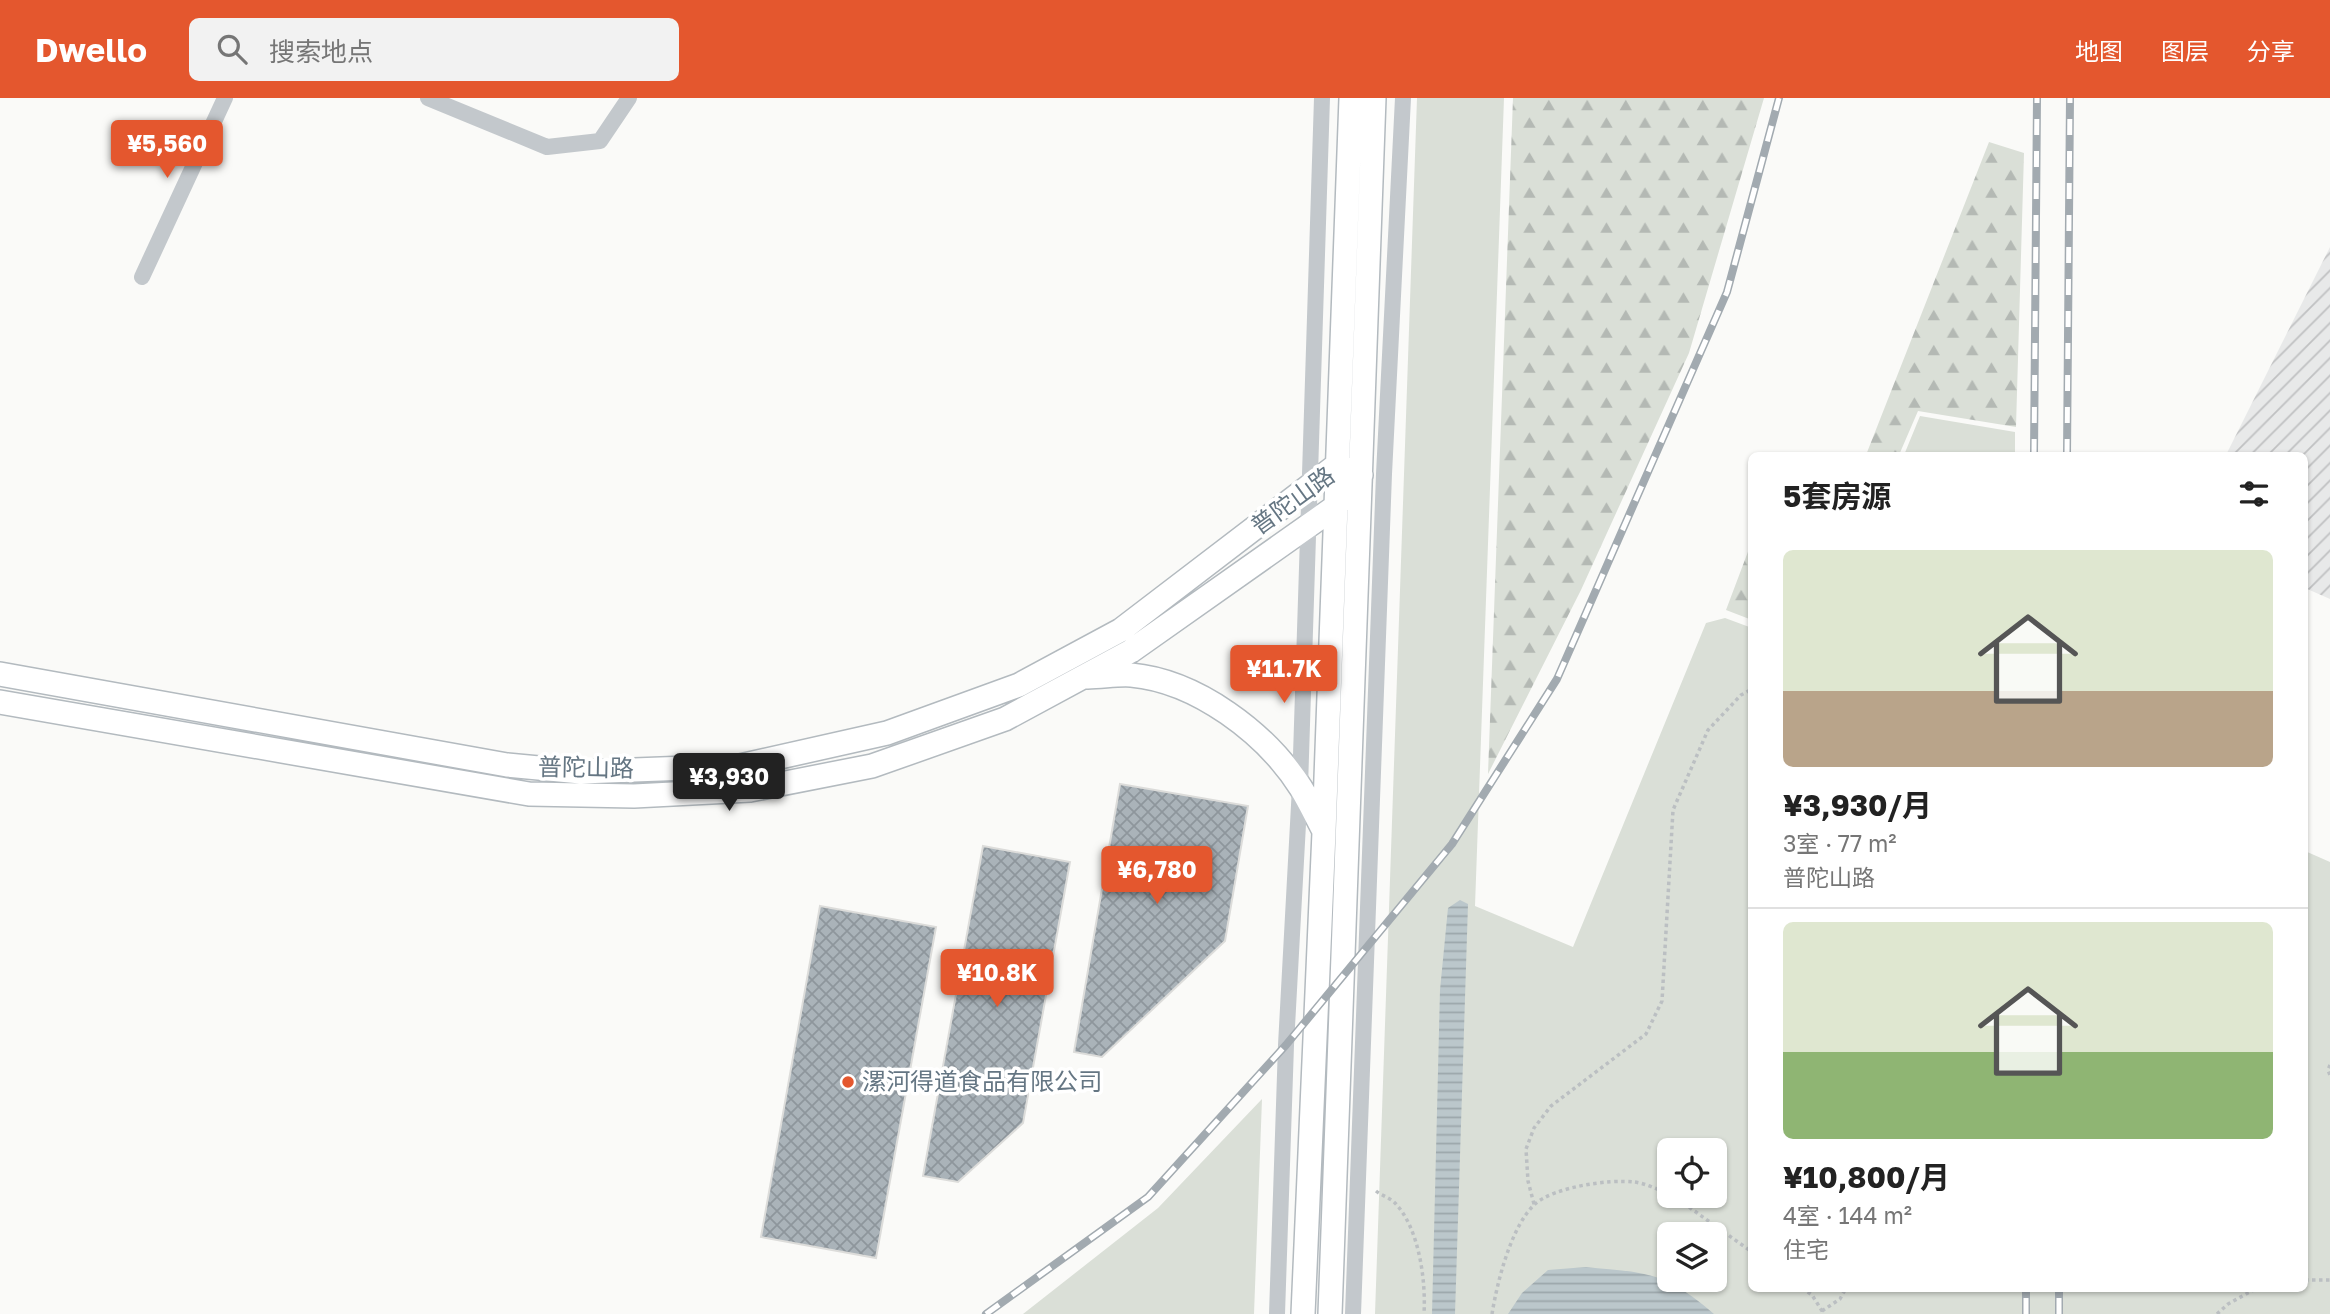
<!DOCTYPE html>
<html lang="zh">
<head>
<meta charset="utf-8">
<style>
  :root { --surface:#fff; --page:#f2f2f2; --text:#222; --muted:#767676; --line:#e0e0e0; --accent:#e4572e }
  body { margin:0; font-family:"Golos Text","Noto Sans SC",sans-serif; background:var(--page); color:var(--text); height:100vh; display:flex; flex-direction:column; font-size:26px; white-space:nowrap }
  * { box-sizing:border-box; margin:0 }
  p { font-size:23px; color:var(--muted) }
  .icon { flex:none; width:38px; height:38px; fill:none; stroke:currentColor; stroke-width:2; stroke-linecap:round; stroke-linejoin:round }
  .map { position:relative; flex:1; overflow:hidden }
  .panel { position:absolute; left:1748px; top:354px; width:560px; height:840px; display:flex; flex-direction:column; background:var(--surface); border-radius:10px; box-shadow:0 2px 5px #0004 }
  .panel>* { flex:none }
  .controls { position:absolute; left:1657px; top:1040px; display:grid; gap:14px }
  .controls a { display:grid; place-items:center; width:70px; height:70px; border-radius:10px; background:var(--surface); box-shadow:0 2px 5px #0004; font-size:35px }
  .price { position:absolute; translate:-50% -60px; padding:0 16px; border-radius:7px; background:var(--accent); color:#fff; font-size:23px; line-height:46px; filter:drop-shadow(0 2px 4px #0008) }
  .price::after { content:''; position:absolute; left:50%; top:42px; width:21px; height:16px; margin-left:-10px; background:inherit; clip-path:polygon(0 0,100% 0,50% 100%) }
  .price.active { background:#222; color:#fff }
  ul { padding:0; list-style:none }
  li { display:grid; align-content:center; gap:14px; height:371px; padding:0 35px }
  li+li { border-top:2px solid var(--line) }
  li span { display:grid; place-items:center; height:217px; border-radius:10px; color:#555 }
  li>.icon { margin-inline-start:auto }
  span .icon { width:126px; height:126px; fill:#fffc; stroke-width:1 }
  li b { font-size:30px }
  h2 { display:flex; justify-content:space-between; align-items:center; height:84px; padding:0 35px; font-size:30px }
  header { display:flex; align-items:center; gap:42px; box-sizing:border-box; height:98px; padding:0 35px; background:var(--accent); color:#fff }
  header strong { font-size:33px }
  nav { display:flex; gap:38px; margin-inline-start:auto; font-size:24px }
  .search { width:490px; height:63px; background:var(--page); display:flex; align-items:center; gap:18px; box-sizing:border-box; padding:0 24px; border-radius:10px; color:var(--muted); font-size:26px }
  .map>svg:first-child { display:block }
  .industrial { fill:url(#industrial-furrows) }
  .forest { fill:url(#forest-firs) }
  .park { fill:#dadfd7; fill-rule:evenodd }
  .water { fill:url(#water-rules) }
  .building { fill:url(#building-cross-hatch); stroke:#dcdcda; stroke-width:2 }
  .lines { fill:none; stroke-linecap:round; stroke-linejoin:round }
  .secondary-casing { stroke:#b3babf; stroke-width:26 }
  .path { stroke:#bbbfc2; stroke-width:3.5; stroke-dasharray:3.5 3.5; stroke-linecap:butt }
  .street { stroke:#c3c8cc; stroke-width:16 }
  .secondary { stroke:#fff; stroke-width:23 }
  .rail-casing { stroke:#a2aab0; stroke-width:8 }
  .rail { stroke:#fff; stroke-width:5; stroke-dasharray:16; stroke-linecap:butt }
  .poi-dot { fill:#e4572e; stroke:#fff; stroke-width:2.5 }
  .labels { text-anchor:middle; stroke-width:7; stroke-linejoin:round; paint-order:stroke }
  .street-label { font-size:24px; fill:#657683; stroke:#fff }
  .poi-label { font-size:24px; fill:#657683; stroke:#fff; text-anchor:start }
</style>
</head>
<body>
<header>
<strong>Dwello</strong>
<div class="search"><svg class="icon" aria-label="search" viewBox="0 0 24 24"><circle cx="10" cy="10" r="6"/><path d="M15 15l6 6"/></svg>搜索地点</div>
<nav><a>地图</a><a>图层</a><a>分享</a></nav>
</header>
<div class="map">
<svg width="2330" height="1216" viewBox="0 0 2330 1216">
  <defs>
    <pattern id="industrial-furrows" width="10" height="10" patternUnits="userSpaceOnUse" patternTransform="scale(1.75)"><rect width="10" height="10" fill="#e8e9e9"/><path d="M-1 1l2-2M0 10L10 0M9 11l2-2" fill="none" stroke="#c0c1c2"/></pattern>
    <pattern id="forest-firs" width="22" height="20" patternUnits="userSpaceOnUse" patternTransform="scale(1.75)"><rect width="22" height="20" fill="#dadfd7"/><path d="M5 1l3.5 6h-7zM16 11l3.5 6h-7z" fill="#b4b9b4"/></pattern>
    <pattern id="water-rules" width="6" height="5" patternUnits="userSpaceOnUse" patternTransform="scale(1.75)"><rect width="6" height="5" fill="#bbc7cb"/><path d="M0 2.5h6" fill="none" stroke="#9ca6aa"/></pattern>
    <pattern id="building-cross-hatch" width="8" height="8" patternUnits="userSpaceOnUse" patternTransform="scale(1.75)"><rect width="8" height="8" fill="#aab3b9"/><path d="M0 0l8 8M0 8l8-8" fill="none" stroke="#8e969c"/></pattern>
  </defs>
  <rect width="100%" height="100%" fill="#fafaf8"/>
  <path class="industrial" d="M 2330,149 L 2330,501 L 2305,490 L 2305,357 L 2226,357 Z"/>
  <path class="forest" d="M 1513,0 L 1764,0 L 1689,255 L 1581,492 L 1488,676 Z
    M 1989,44 L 2024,55 L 2016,329 L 1918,313 L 1899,357 L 1866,357 Z
    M 1752,443 L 1752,522 L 1726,512 Z"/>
  <path class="park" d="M 1417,0 L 1504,0 L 1475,808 L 1573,849 L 1706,525 L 1725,520 L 1752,530 L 1752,1190 L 2305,1190 L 2305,753 L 2330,764 L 2330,1216 L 1375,1216 ZM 1670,1052 L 1715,1052 L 1715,1097 L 1670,1097 ZM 1670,1136 L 1715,1136 L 1715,1181 L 1670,1181 Z
    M 1920,318 L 2015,334 L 2015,357 L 1904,357 Z
    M 1262,1001 L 1254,1216 L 1023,1216 L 1158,1110 Z"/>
  <path class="water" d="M 1460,802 L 1468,806 L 1455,1216 L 1432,1216 L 1440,892 L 1448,810 Z
    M 1586,1169 C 1612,1172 1644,1172 1668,1184 C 1685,1192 1700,1204 1714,1216 L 1508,1216 L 1522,1195 L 1548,1172 Z"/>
  <path class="building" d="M 1120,686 L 1248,708 L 1225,843 L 1102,959 L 1074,954 Z
    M 983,748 L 1070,764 L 1023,1025 L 958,1084 L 923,1078 Z
    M 820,808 L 936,829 L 876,1160 L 761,1139 Z"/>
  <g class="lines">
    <defs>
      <path id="secondary" d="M 0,576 L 507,667 L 581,674 L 740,668 L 887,635 L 1019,587 L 1121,532 L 1337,367 L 1361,377 L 1335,409 L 1131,553 L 1005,621 L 872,668 L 750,692 L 634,698 L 529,696 L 0,604
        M 1088,579 C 1102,579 1117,576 1131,577 C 1197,583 1266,635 1301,690 C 1309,703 1316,718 1324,733
        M 1303,1216 L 1324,734 L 1351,0
        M 1330,1216 L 1374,0"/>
    </defs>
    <use href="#secondary" class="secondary-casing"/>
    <path class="path" d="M 2330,967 L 2328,972 L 2330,977
      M 1376,1093 C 1381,1097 1390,1100 1395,1105 C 1419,1130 1426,1182 1424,1216
      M 1672,1097 L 1752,1154
      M 1534,1106 L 1528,1083 L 1526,1051 L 1534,1030 L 1551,1008 L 1646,936 L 1662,903 L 1673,712 L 1708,632 L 1741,597 L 1752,591
      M 2305,1182 L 2330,1182
      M 1802,1190 L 1812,1197 L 1824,1216
      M 1822,1213 L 1840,1201 L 1846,1190
      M 1492,1216 C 1497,1185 1511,1128 1535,1106 C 1554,1089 1609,1081 1634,1084 C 1645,1085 1658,1092 1670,1096
      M 2217,1216 L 2228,1206 L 2257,1190"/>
    <path class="street" d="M 428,0 L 547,49 L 600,43 L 629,0
      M 142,179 L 225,0
      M 1277,1216 L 1286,947 L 1300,689 L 1322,0
      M 1353,1216 L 1384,376 L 1403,0"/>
    <use href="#secondary" class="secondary"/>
    <defs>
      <path id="rail" d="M 2034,357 L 2037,0
        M 2067,357 L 2070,0
        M 986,1216 L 1148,1099 L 1286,947 L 1452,746 L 1557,581 L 1727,194 L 1779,0
        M 2026,1216 L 2026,1190
        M 2059,1216 L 2059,1190"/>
    </defs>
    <use href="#rail" class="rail-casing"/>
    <use href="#rail" class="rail"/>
  </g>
  <circle class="poi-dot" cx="848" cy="984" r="7"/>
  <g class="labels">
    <g class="street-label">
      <text transform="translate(1293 403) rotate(-36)" y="8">普陀山路</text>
      <text transform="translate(586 670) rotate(1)" y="8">普陀山路</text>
    </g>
    <g class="poi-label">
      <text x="862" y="992">漯河得道食品有限公司</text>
    </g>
  </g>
</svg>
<div class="controls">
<a><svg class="icon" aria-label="locate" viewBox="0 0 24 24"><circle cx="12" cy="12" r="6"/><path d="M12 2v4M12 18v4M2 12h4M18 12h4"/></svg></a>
<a><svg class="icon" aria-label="layers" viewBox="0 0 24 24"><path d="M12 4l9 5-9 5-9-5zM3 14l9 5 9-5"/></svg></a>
</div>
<b class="price" style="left:167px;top:82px">¥5,560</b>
<b class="price" style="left:1284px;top:607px">¥11.7K</b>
<b class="price active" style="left:729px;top:715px">¥3,930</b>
<b class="price" style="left:1157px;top:808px">¥6,780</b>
<b class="price" style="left:997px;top:911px">¥10.8K</b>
<section class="panel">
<h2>5套房源<svg class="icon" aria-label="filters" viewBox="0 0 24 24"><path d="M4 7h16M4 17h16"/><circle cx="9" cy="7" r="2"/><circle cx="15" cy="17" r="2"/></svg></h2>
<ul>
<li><span style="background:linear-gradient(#dfe7d0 65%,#b9a48a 0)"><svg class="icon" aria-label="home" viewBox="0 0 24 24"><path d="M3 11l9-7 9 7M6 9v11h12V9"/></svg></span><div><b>¥3,930/月</b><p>3室 · 77 m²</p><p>普陀山路</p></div></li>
<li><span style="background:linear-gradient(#dfe7d0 60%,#8fb573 0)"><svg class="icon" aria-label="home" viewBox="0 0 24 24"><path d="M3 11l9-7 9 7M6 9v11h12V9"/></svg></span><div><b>¥10,800/月</b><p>4室 · 144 m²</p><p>住宅</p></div></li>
</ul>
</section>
</div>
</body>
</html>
